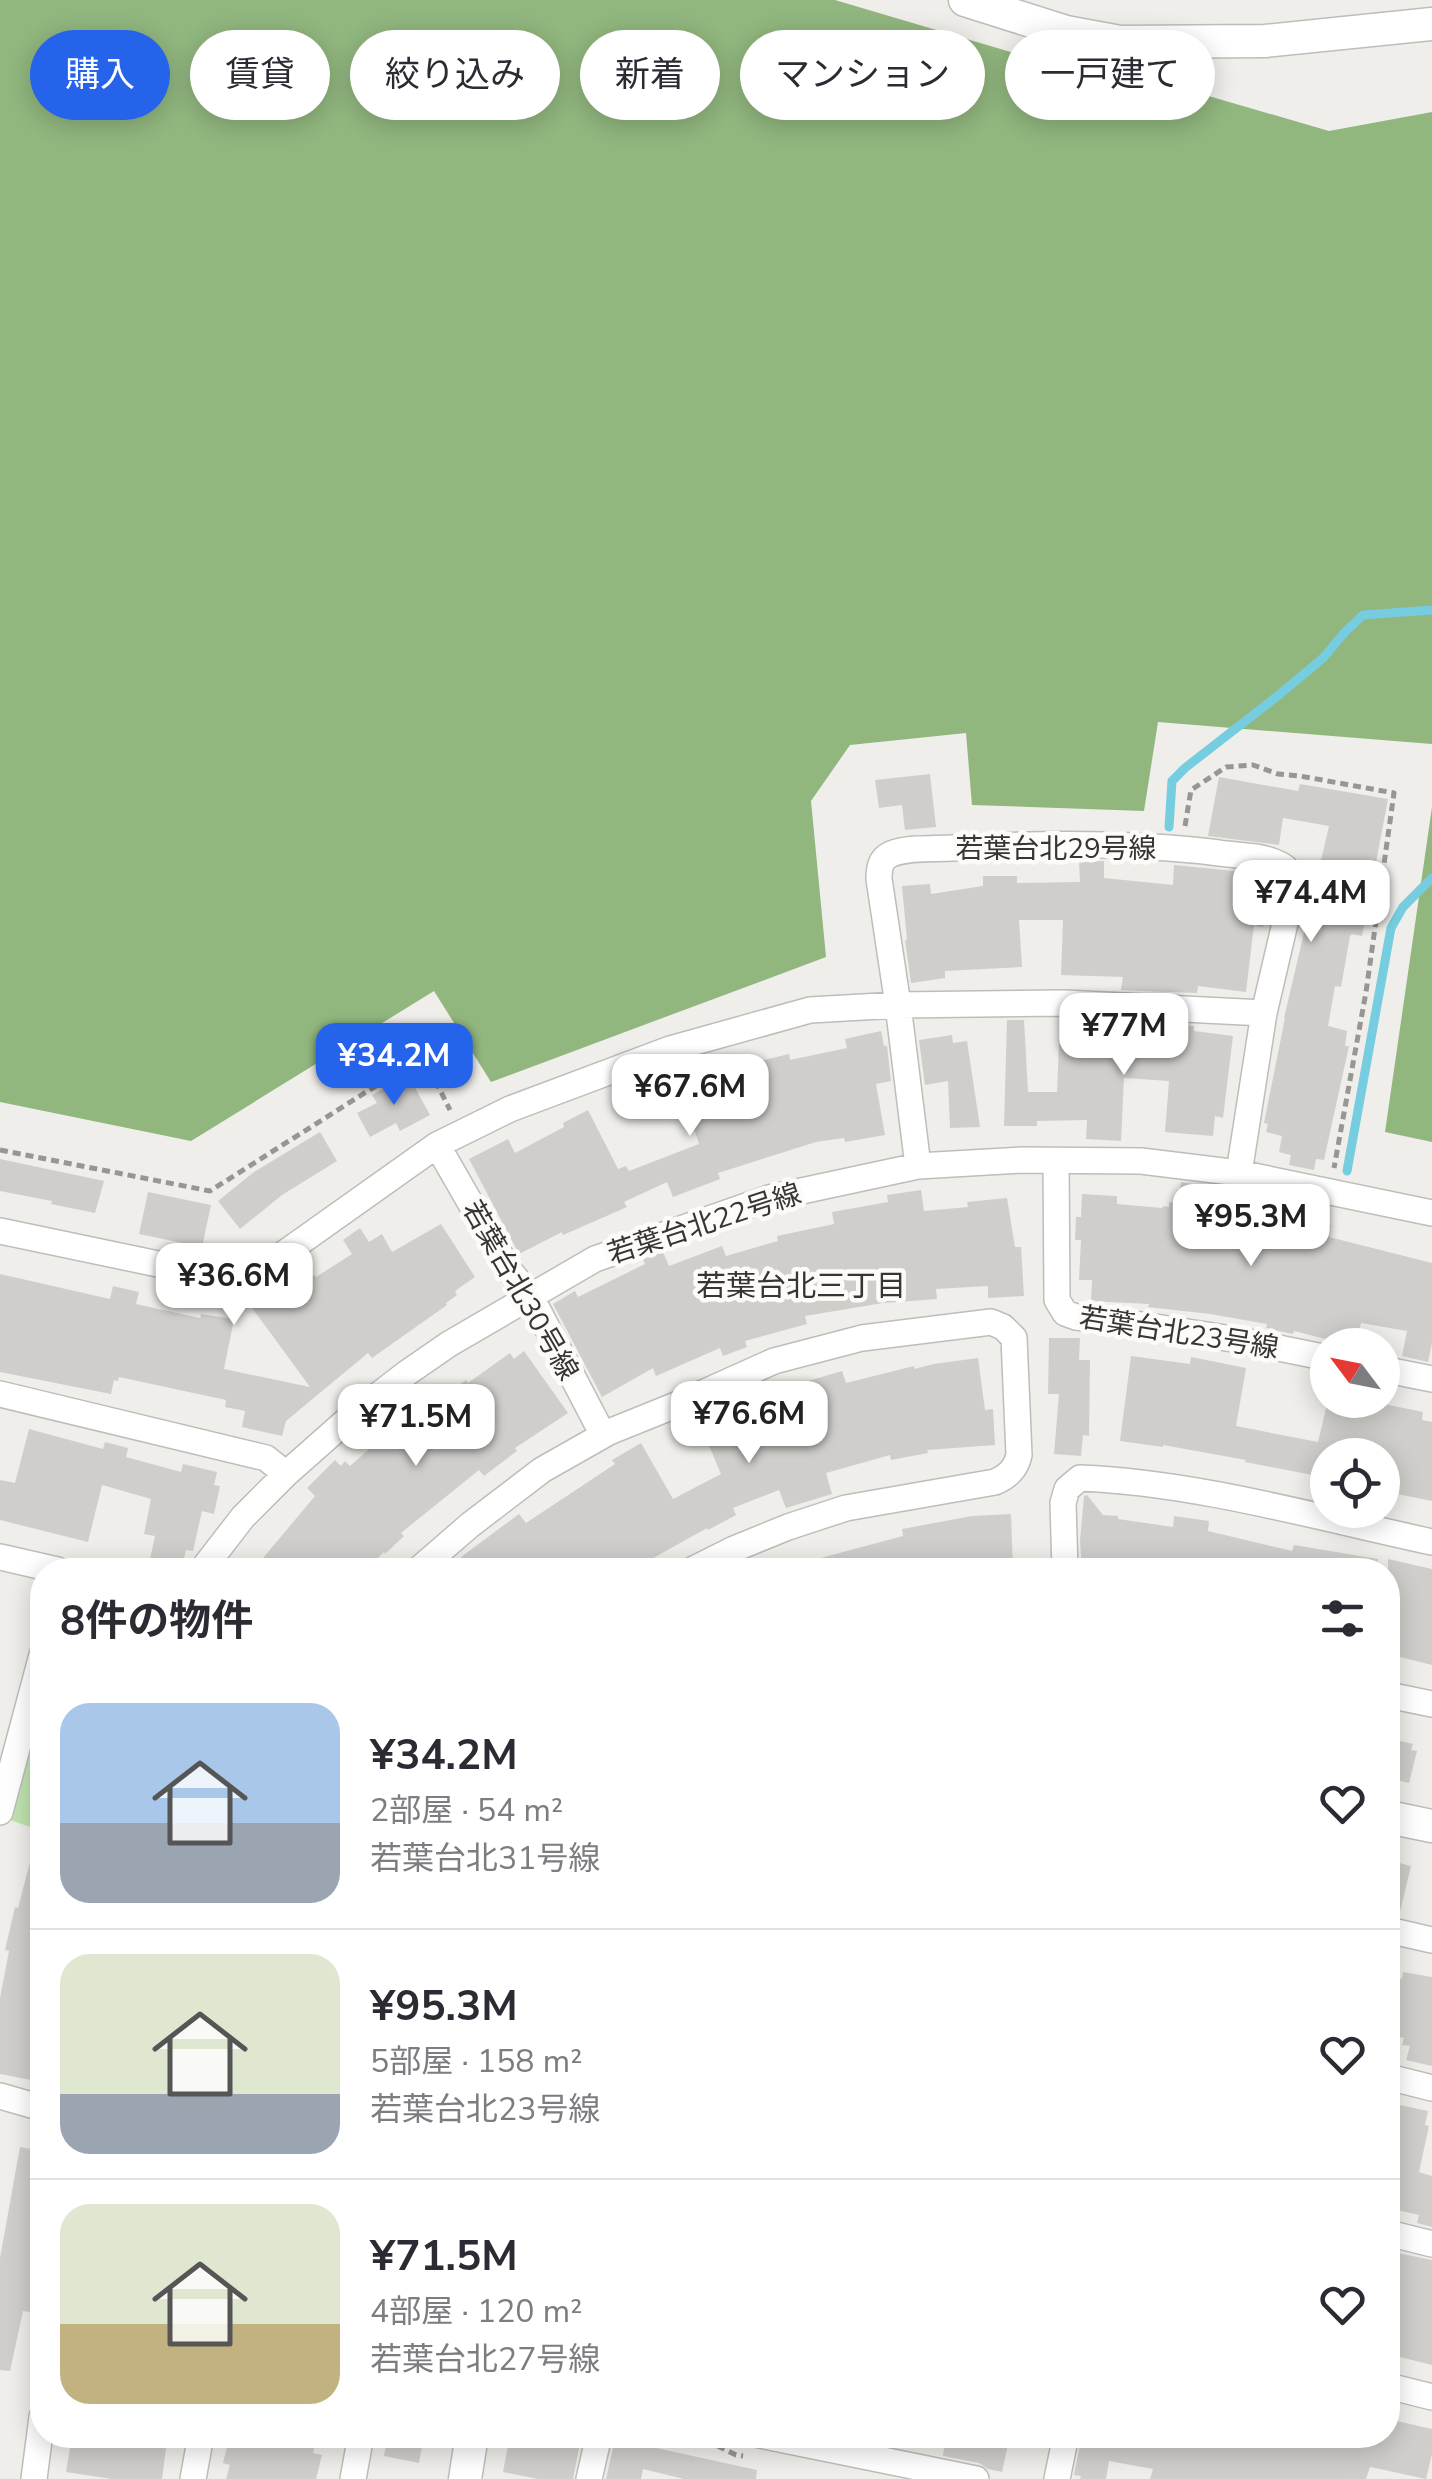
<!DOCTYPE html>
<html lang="ja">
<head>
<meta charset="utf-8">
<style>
  :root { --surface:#fff; --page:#f2f2f3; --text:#2b2b33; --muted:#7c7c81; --line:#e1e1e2; --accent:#2563eb }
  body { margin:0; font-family:"Nunito Sans","Noto Sans JP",sans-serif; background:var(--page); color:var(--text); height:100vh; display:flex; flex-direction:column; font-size:38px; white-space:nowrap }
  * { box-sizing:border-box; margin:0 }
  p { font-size:32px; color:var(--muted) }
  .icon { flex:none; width:55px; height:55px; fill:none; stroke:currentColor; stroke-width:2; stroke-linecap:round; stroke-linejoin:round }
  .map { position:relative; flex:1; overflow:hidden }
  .drawer { position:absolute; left:30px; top:1558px; width:1370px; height:890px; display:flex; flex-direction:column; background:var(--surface); border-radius:40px; box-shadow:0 5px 25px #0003 }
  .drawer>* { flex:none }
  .guide { position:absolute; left:30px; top:30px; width:1372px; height:90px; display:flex; gap:20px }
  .needle { width:65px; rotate:302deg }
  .fabs { position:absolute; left:1310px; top:1328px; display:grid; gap:20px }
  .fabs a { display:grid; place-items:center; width:90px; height:90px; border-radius:50%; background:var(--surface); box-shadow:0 5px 25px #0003; font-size:50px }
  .price { position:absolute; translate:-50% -85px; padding:0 22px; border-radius:20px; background:#fff; color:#222; font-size:32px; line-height:65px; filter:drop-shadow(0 2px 5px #0008) }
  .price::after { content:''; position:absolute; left:50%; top:60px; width:30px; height:22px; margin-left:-15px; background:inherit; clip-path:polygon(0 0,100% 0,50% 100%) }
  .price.active { background:var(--accent); color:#fff }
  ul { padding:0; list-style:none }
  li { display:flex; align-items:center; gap:30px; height:250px; padding:0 30px }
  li+li { border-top:2px solid var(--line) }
  li span { display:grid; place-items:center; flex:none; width:280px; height:200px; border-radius:30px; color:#555 }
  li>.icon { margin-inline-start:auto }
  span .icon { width:120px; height:120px; fill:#fffc; stroke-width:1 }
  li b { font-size:42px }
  h2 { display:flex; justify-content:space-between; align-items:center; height:120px; padding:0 30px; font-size:42px }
  .pill { padding:0 35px; border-radius:45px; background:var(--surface); box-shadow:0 5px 25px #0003; font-size:35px; line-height:90px }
  .pill.active { background:var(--accent); color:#fff }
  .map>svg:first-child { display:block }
  .green { fill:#bfe3ae }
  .forest { fill:#91b67e }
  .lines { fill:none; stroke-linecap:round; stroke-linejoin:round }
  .stream { stroke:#76cddf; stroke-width:9 }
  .building { fill:#d0cecb }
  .minor-casing { stroke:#bfbdba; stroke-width:28 }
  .tertiary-casing { stroke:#bfbdba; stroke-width:35 }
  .path { stroke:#979694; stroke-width:5; stroke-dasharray:8 5; stroke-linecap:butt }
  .minor { stroke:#fff; stroke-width:25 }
  .tertiary { stroke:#fff; stroke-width:32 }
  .labels { text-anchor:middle; stroke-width:9; stroke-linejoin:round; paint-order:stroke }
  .street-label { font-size:28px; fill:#363534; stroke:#fdfbf7 }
  .neighbourhood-label { font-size:30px; fill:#363534; stroke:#fdfbf7 }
</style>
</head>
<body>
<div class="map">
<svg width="1432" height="2479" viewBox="0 0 1432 2479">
  <rect width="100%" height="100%" fill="#efeeea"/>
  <path class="green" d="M 42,1701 L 42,1831 L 10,1820 Z"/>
  <path class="forest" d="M 0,0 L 835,0 L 1014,53 L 1188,90 L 1329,131 L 1432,112 L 1432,744 L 1158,722 L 1144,811 L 972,805 L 966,733 L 850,745 L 811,801 L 826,957 L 491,1082 L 434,991 L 191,1141 L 0,1102 Z
    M 1432,807 L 1432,1142 L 1385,1132 Z"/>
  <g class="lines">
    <path class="stream" d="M 1169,827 L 1172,781 L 1185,768 L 1280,694 L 1323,658 L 1345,632 L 1363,615 L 1432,610
      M 1347,1171 L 1391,928 L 1403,907 L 1432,878"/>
  </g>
  <path class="building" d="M 930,774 L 936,827 L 905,830 L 902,805 L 879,808 L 875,780 Z
    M 1219,777 L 1298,791 L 1300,784 L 1388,799 L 1362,936 L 1352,934 L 1350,936 L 1341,987 L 1335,986 L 1328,1026 L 1347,1031 L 1345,1046 L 1349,1046 L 1324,1160 L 1316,1159 L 1314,1170 L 1289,1165 L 1291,1155 L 1279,1152 L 1282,1136 L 1266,1132 L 1268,1124 L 1264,1123 L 1285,1018 L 1284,1018 L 1329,826 L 1283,818 L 1279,845 L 1208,836 Z
    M 1104,861 L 1104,878 L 1173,885 L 1174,865 L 1255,873 L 1250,896 L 1266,898 L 1263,927 L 1254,925 L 1246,992 L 1198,986 L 1197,993 L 1121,990 L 1123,977 L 1061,975 L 1063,920 L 1019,920 L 1022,967 L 945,971 L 945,978 L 911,983 L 905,940 L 907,940 L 902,886 L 930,884 L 931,894 L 983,886 L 983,876 L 1017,876 L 1017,883 L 1080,882 L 1079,862 Z
    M 1007,1020 L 1024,1020 L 1028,1092 L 1057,1092 L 1059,1044 L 1093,1045 L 1094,1027 L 1117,1028 L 1118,1022 L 1194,1026 L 1194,1031 L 1233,1036 L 1223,1118 L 1215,1116 L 1213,1136 L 1165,1132 L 1169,1081 L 1124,1078 L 1121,1141 L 1086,1139 L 1087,1120 L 1037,1121 L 1037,1126 L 1004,1126 Z
    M 881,1031 L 884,1046 L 887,1046 L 891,1081 L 876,1084 L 885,1135 L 845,1142 L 844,1138 L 816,1142 L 718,1173 L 720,1179 L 673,1197 L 667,1182 L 624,1202 L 627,1207 L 563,1235 L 562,1232 L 519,1254 L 469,1159 L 508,1139 L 515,1153 L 564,1127 L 563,1123 L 588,1110 L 618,1169 L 626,1166 L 629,1171 L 699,1144 L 679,1081 L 696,1076 L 694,1070 L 723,1060 L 726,1069 L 789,1054 L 790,1060 L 847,1048 L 845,1039 Z
    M 952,1035 L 953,1043 L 967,1041 L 980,1127 L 950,1128 L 948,1081 L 925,1085 L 919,1040 Z
    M 408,1075 L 430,1115 L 400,1131 L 396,1123 L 370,1137 L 357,1113 L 377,1103 L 372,1095 Z
    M 320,1132 L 337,1161 L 282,1195 L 240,1229 L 218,1201 L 254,1172 Z
    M 0,1159 L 104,1181 L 95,1213 L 51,1204 L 52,1201 L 0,1191 Z
    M 1181,1182 L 1204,1186 L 1203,1191 L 1218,1193 L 1216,1203 L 1292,1220 L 1292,1217 L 1331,1225 L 1329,1237 L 1432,1263 L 1432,1343 L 1428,1362 L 1402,1356 L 1407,1331 L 1361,1323 L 1355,1345 L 1349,1345 L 1294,1331 L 1293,1334 L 1283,1332 L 1266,1328 L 1267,1324 L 1210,1314 L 1148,1307 L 1149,1304 L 1091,1301 L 1092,1280 L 1079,1280 L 1081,1240 L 1075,1240 L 1076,1217 L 1081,1217 L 1082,1194 L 1117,1196 L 1117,1204 L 1162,1208 L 1163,1206 L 1169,1207 L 1169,1202 L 1178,1204 Z
    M 921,1190 L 924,1211 L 968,1207 L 967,1202 L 1007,1198 L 1015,1247 L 1021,1247 L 1024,1296 L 988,1298 L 988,1286 L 936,1289 L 937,1299 L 883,1303 L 805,1316 L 807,1324 L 745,1341 L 747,1347 L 723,1356 L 720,1348 L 656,1376 L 653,1368 L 602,1397 L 553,1304 L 575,1291 L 578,1297 L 645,1264 L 643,1259 L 663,1252 L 669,1266 L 722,1246 L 726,1256 L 778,1241 L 777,1236 L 834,1224 L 832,1212 L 888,1202 L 887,1195 Z
    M 148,1192 L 211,1205 L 202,1247 L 139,1234 Z
    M 441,1224 L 475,1277 L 455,1291 L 457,1295 L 446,1303 L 447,1305 L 372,1358 L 368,1353 L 286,1421 L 282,1436 L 242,1427 L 245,1411 L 225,1407 L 226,1400 L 119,1377 L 118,1381 L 114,1380 L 111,1394 L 0,1372 L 0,1274 L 110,1299 L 113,1286 L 139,1292 L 136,1304 L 200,1318 L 201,1314 L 234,1319 L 224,1369 L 310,1387 L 250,1305 L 277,1287 L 273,1281 L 298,1264 L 308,1279 L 314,1275 L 316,1277 L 352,1254 L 343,1240 L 360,1228 L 369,1242 L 382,1234 L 392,1252 Z
    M 1049,1338 L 1080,1338 L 1079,1360 L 1090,1360 L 1089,1436 L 1083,1435 L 1081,1456 L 1054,1454 L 1059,1394 L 1048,1394 Z
    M 524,1351 L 568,1413 L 515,1448 L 517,1451 L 484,1476 L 479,1470 L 401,1533 L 404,1536 L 385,1554 L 384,1552 L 366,1570 L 253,1570 L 315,1496 L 307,1488 L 335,1460 L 341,1466 L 345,1461 L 350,1466 L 410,1413 L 415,1418 L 466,1380 L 468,1383 L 510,1353 L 514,1359 Z
    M 1131,1356 L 1190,1364 L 1191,1357 L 1246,1368 L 1236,1426 L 1318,1442 L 1328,1400 L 1365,1400 L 1423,1412 L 1422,1420 L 1432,1422 L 1432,1501 L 1382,1491 L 1389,1455 L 1328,1455 L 1328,1478 L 1245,1462 L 1246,1460 L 1163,1445 L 1163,1447 L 1120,1441 Z
    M 978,1358 L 985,1410 L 993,1409 L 995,1445 L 927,1450 L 928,1453 L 891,1460 L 890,1455 L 826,1473 L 832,1494 L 786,1508 L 779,1490 L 733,1508 L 736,1515 L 708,1530 L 707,1528 L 632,1570 L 471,1570 L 461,1557 L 519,1514 L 526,1523 L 615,1464 L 612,1460 L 641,1443 L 673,1499 L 721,1474 L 705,1436 L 711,1434 L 702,1413 L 728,1403 L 731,1410 L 781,1389 L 842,1371 L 846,1383 L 914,1366 L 914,1369 L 934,1364 Z
    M 29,1429 L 103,1449 L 105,1442 L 128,1448 L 126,1457 L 181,1472 L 183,1464 L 217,1472 L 214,1485 L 220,1486 L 214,1514 L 202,1511 L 193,1551 L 186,1550 L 182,1566 L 150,1559 L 155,1536 L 144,1534 L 151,1499 L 102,1485 L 88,1542 L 0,1520 L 0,1480 L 15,1483 Z
    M 1087,1495 L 1103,1515 L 1118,1516 L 1118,1519 L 1173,1527 L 1174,1516 L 1209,1521 L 1208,1531 L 1292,1551 L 1294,1545 L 1378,1559 L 1377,1570 L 1187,1570 L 1153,1565 L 1152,1570 L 1082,1570 L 1080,1541 L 1084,1496 Z
    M 1011,1514 L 1013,1570 L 803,1570 L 802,1563 L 903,1536 L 902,1529 L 972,1516 Z
    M 1388,1559 L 1432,1569 L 1432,1665 L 1388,1654 Z
    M 1388,1738 L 1413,1744 L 1411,1750 L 1417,1751 L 1409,1783 L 1388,1778 Z
    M 35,1843 L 42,1844 L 42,1931 L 36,1959 L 42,1960 L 42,2082 L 0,2074 L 0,1998 L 9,1951 L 5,1950 L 15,1907 L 18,1908 Z
    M 1388,1860 L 1411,1866 L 1399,1916 L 1388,1914 Z
    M 1403,1972 L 1432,1977 L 1432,2066 L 1406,2060 L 1410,2046 L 1402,2045 L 1404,2038 L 1388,2035 L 1395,2002 L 1388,2001 L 1388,1976 L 1402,1979 Z
    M 1400,2105 L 1428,2111 L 1425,2125 L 1429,2126 L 1419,2172 L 1432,2176 L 1432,2227 L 1417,2223 L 1419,2215 L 1388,2208 L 1388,2115 L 1397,2118 Z
    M 20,2147 L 42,2151 L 42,2217 L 32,2281 L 37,2282 L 30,2312 L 23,2311 L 10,2371 L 0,2370 L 0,2258 Z
    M 1388,2251 L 1432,2260 L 1432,2365 L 1388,2354 Z
    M 1388,2419 L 1432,2429 L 1432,2454 L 1426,2479 L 1370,2467 L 1366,2479 L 1150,2479 L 1153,2469 L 1109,2461 L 1106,2479 L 1080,2479 L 1081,2476 L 1074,2475 L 1082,2435 L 1388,2435 Z
    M 72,2435 L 166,2448 L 162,2479 L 112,2479 L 66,2472 Z
    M 230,2435 L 317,2435 L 313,2453 L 322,2455 L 316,2479 L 226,2479 L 230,2465 L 223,2463 Z
    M 388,2435 L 424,2435 L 419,2463 L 384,2456 Z
    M 510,2435 L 551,2435 L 550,2442 L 579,2448 L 573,2479 L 538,2479 L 503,2472 Z
    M 946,2435 L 1010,2435 L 1002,2472 L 988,2469 L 979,2463 L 943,2456 Z
    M 615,2439 L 757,2470 L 756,2479 L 684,2479 L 643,2469 L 641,2479 L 606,2479 Z"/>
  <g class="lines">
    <defs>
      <path id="minor" d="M 437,1145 L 509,1270 L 531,1297 L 603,1435
        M 1056,1161 L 1057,1300 L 1065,1313 L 1076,1317 L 1149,1326 L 1239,1340 L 1328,1358
        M 918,1166 L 898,1005 L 879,879 C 879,869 880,859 891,854 C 909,847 933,849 952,848 C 1041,843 1130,842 1219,853 C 1238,856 1262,855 1279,864 C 1290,869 1292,877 1293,889 L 1264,1013 L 1239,1173
        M 0,1231 L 244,1282 L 437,1145 L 510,1109 L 670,1049 L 810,1010 L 898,1005 L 1064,1003 L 1264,1013
        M 1382,1369 L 1432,1379
        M 0,1394 L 266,1458 L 286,1474
        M 0,1557 L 57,1570
        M 202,1570 L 243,1517 L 286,1474 L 355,1413 L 407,1373 L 449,1344 L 595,1259 L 769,1198 L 918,1166 L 1022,1160 L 1141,1161 L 1239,1173 L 1432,1213
        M 418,1570 L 470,1525 L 542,1470 L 609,1432 L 676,1405 L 774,1361 L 862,1338 L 991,1322 L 1003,1327 L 1014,1338 L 1019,1455 C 1016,1469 1008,1476 995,1482 L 846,1508 L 788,1527 L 734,1549 L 692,1570
        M 1065,1570 L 1063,1503 L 1067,1489 L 1080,1478 C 1198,1483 1316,1517 1432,1542
        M 1388,1695 L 1432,1704
        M 0,1812 L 42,1655
        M 1388,1930 L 1432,1940
        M 1388,2077 L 1432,2088
        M 0,2096 L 42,2108
        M 1388,2233 L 1432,2244
        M 1388,2386 L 1432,2397
        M 760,2435 L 976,2479
        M 34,2479 L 42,2417
        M 193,2479 L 201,2435
        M 353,2479 L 361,2435
        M 589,2479 L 599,2435
        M 1057,2479 L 1066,2435"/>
      <path id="tertiary" d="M 965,0 L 1066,32 L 1120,42 L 1265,41 L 1432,24
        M 1388,1817 L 1432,1826
        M 465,2479 L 472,2435"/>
    </defs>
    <use href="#minor" class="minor-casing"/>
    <use href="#tertiary" class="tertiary-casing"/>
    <path class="path" d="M 1185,826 L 1191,790 L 1226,767 L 1253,765 L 1278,774 L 1300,776 L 1394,793 L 1366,992 L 1334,1168
      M 0,1150 L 210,1191 L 423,1056 L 450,1110
      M 640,2435 L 656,2437 L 664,2435
      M 680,2435 L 710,2442 L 736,2455 L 743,2456"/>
    <use href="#minor" class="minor"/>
    <use href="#tertiary" class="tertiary"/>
  </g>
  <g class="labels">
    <g class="street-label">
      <text x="1056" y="858">若葉台北29号線</text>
      <text transform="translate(704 1223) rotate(-18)" y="10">若葉台北22号線</text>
      <text transform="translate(521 1290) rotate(60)" y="10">若葉台北30号線</text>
      <text transform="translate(1179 1332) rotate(9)" y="10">若葉台北23号線</text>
    </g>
    <g class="neighbourhood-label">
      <text x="801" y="1296">若葉台北三丁目</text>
    </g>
  </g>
</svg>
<div class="fabs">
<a><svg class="needle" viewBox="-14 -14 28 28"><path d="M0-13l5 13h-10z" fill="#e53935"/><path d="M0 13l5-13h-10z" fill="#7c7c81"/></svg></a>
<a><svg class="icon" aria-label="locate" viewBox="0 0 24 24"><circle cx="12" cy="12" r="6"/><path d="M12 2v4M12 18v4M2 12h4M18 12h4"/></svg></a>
</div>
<b class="price" style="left:1311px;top:945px">¥74.4M</b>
<b class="price" style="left:1124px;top:1078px">¥77M</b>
<b class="price active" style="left:394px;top:1108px">¥34.2M</b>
<b class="price" style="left:690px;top:1139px">¥67.6M</b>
<b class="price" style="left:1251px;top:1269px">¥95.3M</b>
<b class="price" style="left:234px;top:1328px">¥36.6M</b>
<b class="price" style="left:749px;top:1466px">¥76.6M</b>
<b class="price" style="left:416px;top:1469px">¥71.5M</b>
<div class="guide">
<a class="pill active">購入</a>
<a class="pill">賃貸</a>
<a class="pill">絞り込み</a>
<a class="pill">新着</a>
<a class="pill">マンション</a>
<a class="pill">一戸建て</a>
</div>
<section class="drawer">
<h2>8件の物件<svg class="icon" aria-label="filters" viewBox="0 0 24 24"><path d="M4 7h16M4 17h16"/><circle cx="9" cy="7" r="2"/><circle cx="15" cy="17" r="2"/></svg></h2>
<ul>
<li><span style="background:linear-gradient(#a9c7e8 60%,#9aa5b1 0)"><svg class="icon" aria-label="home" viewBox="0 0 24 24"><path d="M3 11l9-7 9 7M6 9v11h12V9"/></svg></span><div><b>¥34.2M</b><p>2部屋 · 54 m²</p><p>若葉台北31号線</p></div><svg class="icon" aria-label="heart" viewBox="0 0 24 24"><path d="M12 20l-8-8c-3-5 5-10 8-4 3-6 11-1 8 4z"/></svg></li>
<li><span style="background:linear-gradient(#dfe7d0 70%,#9aa5b1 0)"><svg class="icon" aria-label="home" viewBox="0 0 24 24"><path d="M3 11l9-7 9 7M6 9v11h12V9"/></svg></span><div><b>¥95.3M</b><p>5部屋 · 158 m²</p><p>若葉台北23号線</p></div><svg class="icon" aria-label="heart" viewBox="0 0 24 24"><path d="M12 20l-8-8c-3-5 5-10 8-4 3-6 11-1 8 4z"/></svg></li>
<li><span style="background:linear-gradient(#dfe7d0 60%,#c2b280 0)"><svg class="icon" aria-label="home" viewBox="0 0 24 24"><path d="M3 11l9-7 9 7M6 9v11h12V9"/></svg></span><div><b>¥71.5M</b><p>4部屋 · 120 m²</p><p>若葉台北27号線</p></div><svg class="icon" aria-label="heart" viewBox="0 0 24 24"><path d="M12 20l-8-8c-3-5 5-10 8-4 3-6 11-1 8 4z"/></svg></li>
</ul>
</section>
</div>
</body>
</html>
